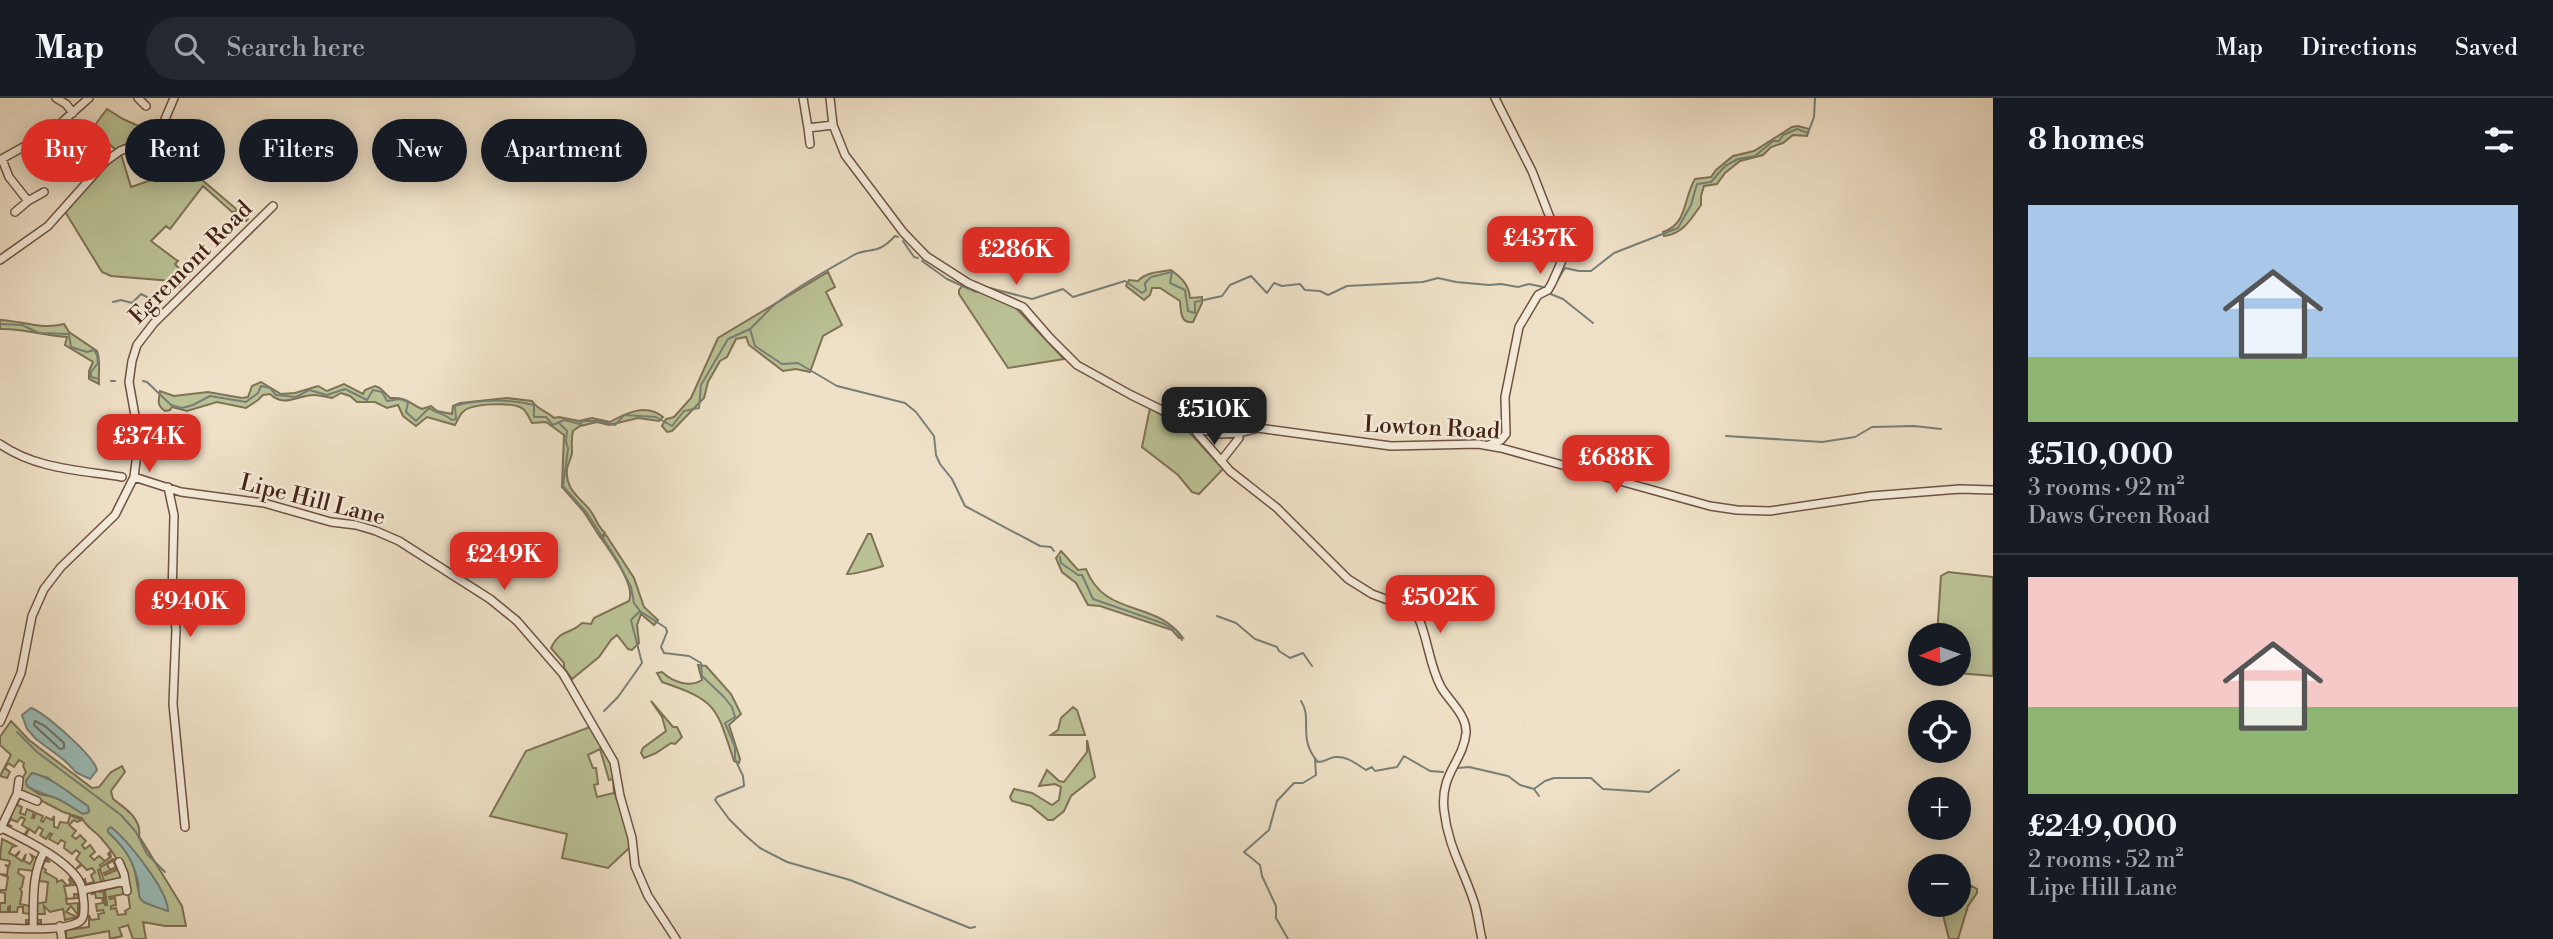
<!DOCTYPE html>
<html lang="en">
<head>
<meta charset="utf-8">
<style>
  :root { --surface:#171b24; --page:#242831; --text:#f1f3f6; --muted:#9ea1a6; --line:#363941; --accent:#d93025 }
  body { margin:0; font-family:"Libre Bodoni",serif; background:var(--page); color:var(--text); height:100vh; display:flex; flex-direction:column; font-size:26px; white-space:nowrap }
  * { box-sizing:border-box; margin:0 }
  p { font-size:23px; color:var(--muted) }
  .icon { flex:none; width:38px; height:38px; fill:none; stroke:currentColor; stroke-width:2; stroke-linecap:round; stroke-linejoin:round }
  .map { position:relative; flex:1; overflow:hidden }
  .sheet { display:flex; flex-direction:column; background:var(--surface); width:560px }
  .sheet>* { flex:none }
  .banner { position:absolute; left:21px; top:21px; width:665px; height:63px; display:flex; gap:14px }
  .needle { width:46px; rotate:268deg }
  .controls { position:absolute; left:1908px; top:525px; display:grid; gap:14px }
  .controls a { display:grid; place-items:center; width:63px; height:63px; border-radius:50%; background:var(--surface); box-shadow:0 4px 18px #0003; font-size:35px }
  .price { position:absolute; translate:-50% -60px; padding:0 16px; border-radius:14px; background:var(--accent); color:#fff; font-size:23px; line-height:46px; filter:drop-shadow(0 2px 4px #0008) }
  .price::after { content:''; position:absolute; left:50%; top:42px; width:21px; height:16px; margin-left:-10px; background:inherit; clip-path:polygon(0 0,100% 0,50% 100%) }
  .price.selected { background:#222; color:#fff }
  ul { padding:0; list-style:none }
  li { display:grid; align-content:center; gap:14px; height:371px; padding:0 35px }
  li+li { border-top:2px solid var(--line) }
  li span { display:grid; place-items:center; height:217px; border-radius:0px; color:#555 }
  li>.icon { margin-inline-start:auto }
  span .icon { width:126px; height:126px; fill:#fffc; stroke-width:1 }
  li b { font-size:30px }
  h2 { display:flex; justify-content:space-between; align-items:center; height:84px; padding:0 35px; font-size:30px }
  .pill { padding:0 24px; border-radius:32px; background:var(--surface); box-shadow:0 4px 18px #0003; font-size:24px; line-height:63px }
  .pill.selected { background:var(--accent); color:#fff }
  header { display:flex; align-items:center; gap:42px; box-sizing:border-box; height:98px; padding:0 35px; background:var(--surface); border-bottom:2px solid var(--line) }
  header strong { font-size:33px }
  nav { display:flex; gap:38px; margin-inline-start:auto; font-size:24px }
  .search { width:490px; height:63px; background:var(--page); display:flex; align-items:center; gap:18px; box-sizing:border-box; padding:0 24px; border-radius:38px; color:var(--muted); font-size:26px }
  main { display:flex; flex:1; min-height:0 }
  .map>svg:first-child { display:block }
  .green { fill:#bac295; stroke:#807255; stroke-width:2; fill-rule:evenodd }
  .water { fill:#9abdb8; stroke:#787f77; stroke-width:2 }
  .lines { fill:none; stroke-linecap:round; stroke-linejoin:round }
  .shore { stroke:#707066; stroke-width:2 }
  .stream { stroke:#787f77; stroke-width:2 }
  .minor-casing { stroke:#705242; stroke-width:10 }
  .minor { stroke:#f5ecdb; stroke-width:7 }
  .labels { text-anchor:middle; stroke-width:5; stroke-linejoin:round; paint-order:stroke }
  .street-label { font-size:23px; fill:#452315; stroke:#f5ecdb }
</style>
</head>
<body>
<header>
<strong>Map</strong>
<div class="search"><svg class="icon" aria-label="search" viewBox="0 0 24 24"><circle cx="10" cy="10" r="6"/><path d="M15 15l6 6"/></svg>Search here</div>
<nav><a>Map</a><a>Directions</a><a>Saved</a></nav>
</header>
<main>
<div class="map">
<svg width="1993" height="841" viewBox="0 0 1993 841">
  <rect width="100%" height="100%" fill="#efe1c7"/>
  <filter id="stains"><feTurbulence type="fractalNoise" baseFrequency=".00286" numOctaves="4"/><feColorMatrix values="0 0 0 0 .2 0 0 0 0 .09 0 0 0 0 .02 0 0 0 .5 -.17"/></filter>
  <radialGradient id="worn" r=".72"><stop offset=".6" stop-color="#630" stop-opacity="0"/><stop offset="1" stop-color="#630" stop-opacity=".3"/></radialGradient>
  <path class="green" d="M 107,11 L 123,21 L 150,33 L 116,52 L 92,31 Z
    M 1798,28 L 1809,31 L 1807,38 L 1793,37 L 1783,45 L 1771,49 L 1763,57 L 1740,63 L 1725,75 L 1717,86 L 1704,88 L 1701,98 L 1701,107 C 1691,121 1683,136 1664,138 L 1663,134 C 1688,126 1683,100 1695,81 L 1711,79 L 1716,72 L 1733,58 L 1754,53 L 1792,29 Z
    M 121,56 L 131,89 L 169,76 L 166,62 L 187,58 L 201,81 L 248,121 L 246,123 L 237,113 L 232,114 L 203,88 L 170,131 L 166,128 L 151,143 L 175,161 L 178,163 L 175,166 L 182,174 L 187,171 L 192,174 L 179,189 L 172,183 L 111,178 L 102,174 L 64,112 L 111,63 Z
    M 1171,172 C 1182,180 1189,187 1190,200 L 1202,199 L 1202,205 L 1193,224 C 1180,226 1181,213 1180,203 L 1160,190 L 1152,190 L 1150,197 L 1144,202 L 1126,188 L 1129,182 L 1138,183 C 1146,174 1160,174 1171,172 Z
    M 828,174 L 835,189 L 826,194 L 842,227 L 823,238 L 810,274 L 796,271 L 783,273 L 749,247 L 746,239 L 736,241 L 727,259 L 720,263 L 708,284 L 704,300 L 672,333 L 667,334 L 662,328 L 666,321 L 674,319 L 691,300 L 718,240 Z
    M 963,187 L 1014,208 L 1064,261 L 1008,270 L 959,196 L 959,192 Z
    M 0,222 C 23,223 41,232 64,226 L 69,234 L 97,253 C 101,263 98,275 99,286 L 89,281 L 89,273 L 93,264 L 65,247 L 67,239 C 44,238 23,230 0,231 Z
    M 261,284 L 281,296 L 295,295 L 318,288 L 327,293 L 344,286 L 363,296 L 365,292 L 375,288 L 380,290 L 390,300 C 408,299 408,305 422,311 L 431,308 L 437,313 L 452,316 L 453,308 L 460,305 L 507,300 L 532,303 C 539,313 547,313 554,320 L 559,319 L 579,323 L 592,320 L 610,324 C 626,315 646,305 663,319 L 659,323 L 638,320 L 609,327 L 597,324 L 580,328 L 573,333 C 571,341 572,347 572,355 C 571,361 568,365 567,371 C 565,391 579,399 590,412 C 596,420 597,428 605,435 L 600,439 L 584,414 L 562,389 L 564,337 L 546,324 L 532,325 C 529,320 527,314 523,311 C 514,303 471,306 464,313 C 459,317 458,322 455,327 L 427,319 L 416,328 L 403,318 L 398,307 L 387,310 L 375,304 L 357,304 L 350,298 L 341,295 L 332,300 C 326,299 320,297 314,297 C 297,297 285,310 270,296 L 263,297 L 258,302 L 246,310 L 217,304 L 187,313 L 172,309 L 170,312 L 165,313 C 156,307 159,302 160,293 L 174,298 L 208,294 L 242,300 L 248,299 L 252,288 Z
    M 1150,310 L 1189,334 L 1223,371 L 1199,396 L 1192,394 L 1178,377 L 1142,349 Z
    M 868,436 L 871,436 L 883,468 C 877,470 852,477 847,476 Z
    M 606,437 L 634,480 L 644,509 L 658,522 L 654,527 L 641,516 L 637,527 L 639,545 L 632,552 L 628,551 L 617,537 L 611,542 L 599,559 L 572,581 L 564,570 L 564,565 L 551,550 C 561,530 570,537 582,525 L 591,526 L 594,520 L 629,503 C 636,487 611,455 601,440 Z
    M 1061,453 L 1078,472 L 1086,471 C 1105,520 1155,501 1183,540 L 1179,540 L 1172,532 L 1100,508 L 1088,507 L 1076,485 L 1062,474 L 1056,460 Z
    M 1948,474 L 1993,479 L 1993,578 L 1958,575 L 1958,537 L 1937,537 L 1941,478 Z
    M 698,567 L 706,568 L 731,596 L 741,616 L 729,627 L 740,661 L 739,665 L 734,663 C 716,609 718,603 662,584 L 657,575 L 662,574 C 673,584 689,590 702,582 Z
    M 651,603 L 673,629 L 677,629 L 682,639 L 675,646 L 671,645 L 656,655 L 644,660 L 641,655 L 643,650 L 666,633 L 662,619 Z
    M 1073,609 L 1077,612 L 1085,637 L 1051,637 L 1058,632 L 1061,620 Z
    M 11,623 L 29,642 L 92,690 L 99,689 L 111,674 L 122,668 L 125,674 L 111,693 L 113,701 C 125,710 142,721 139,738 L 182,808 L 186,828 L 165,828 L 143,824 L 146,841 L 133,841 L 128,827 L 119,830 L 122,838 L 110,841 L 109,833 L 66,841 L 66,832 L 89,829 L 89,817 L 91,822 L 99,821 L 98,816 L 104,815 L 103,812 L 97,813 L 96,806 L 103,805 L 102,800 L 96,800 L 95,795 L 92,796 L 93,793 L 101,794 L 103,792 L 105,807 L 107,807 L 105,792 L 122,788 L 124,796 L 109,799 L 110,801 L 115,800 L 116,807 L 111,808 L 111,811 L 116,810 L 118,817 L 126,816 L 125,813 L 130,810 C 126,777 123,765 101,740 C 95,733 86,729 82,720 L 63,714 L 21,692 L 21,683 L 26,674 L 23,668 L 24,665 L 19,662 L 14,669 L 8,665 L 5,670 L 10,674 L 7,680 L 0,678 L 11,657 L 0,647 L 0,639 ZM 32,675 L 48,680 L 89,712 L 87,715 L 54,699 L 39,696 L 27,688 L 26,683 ZM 110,731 C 135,754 158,778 165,812 C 158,807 146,807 142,802 C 137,796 137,779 134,770 C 129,755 119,745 109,734 Z
    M 590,629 L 613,667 L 615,696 L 629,737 L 630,749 L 608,770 L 562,760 L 567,736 L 490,718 L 526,653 ZM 600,651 L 609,682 L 613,681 L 614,695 L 597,699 L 594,687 L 598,686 L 596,670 L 593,670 L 588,657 Z
    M 1087,642 L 1095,679 L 1071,698 L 1064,713 L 1053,722 L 1048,722 L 1031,708 L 1012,703 L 1010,699 L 1014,691 L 1032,695 L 1052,707 L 1059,702 L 1061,689 L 1055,686 L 1039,688 L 1047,672 L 1059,683 L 1064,684 L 1087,654 Z
    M 19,699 L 26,700 L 25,702 L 20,700 L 17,707 L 22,709 L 20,715 L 25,717 L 27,711 L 34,714 L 32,720 L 34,720 L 36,715 L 43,718 L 41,723 L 43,724 L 46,719 L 52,722 L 54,718 L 54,729 L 58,730 L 60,724 L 68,725 L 70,717 L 82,722 L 77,724 L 74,722 L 69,727 L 76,733 L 72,738 L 76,741 L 80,737 L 86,743 L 82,747 L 85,751 L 90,747 L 95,754 L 90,758 L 94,762 L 99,758 L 105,763 L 110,759 L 108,756 L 110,754 L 111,759 L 100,767 L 101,769 L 113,761 L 115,762 L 107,766 L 110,772 L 116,769 L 114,765 L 117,764 L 118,769 L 104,775 L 105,777 L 119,771 L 121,780 L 105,786 L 100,771 L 98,772 L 102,786 L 86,787 L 83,782 L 85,781 L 86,786 L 94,784 L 91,777 L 95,774 L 92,770 L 87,772 L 82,767 L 76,771 L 81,766 L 76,761 L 80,755 L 76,752 L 72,756 L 64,750 L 65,744 L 61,742 L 58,746 L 49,741 L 52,736 L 50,735 L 46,741 L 40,737 L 43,732 L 39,729 L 35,735 L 29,731 L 26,737 L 28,740 L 21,736 L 25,736 L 28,731 L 22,727 L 25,721 L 21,719 L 17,724 L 11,721 L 8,726 L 11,728 L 8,729 L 7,727 Z
    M 2,741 L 16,748 L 12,749 L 9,755 L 15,758 L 20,753 L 16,759 L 22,763 L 26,756 L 24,763 L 30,766 L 33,761 L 31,757 L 38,761 L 34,773 L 19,771 L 18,775 L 24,779 L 22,789 L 20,791 L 22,794 L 20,806 L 30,808 L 30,825 L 26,825 L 26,822 L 30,822 L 30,816 L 23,815 L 23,809 L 18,809 L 17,814 L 10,814 L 10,808 L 8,809 L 8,814 L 0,814 L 0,805 L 5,805 L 5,795 L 0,794 L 0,792 L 6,792 L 8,779 L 0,776 L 7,777 L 8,769 L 5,767 L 9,768 L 10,763 L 0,761 Z
    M 45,760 L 50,764 L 45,763 L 42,769 L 46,772 L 45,774 L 57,781 L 57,784 L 62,782 L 67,788 L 71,785 L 69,782 L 70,780 L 75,787 L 64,788 L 67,801 L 74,800 L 74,796 L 77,796 L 78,800 L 66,801 L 67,806 L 78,805 L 78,817 L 71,808 L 66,814 L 77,819 L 65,822 L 63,811 L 50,814 L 44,808 L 45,816 L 37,816 L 37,822 L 41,822 L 41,825 L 36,825 L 36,806 L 46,804 L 48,784 L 39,783 L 41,766 Z
    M 1972,788 L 1977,791 L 1977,795 L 1968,808 L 1958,841 L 1949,841 L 1943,817 L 1946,807 L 1958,807 L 1958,797 Z"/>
  <path class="water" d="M 31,610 C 45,615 94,658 97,672 L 90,681 L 77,675 L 64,662 L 36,641 L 27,631 L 22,617 Z
    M 32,675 C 53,680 70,696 88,708 L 89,714 L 83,716 C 73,710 64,703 53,699 C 43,695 36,694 27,688 L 26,683 Z
    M 111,729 C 128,743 168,792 168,813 C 159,809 143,807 140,800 C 138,796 139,788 138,784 C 133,761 124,749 108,734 L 108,731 Z"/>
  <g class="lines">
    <path class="shore" d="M 35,623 L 45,628 L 64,645 L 64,650 L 60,651 L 34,627 Z"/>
    <path class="stream" d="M 903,143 L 914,159 L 918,160
      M 922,163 L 947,181 L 976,194
      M 986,189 L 1032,201 L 1063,191 L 1073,199 L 1125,183 L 1142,195 L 1146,192 L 1145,185 L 1151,179 L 1172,174 L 1170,185 L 1185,192 L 1188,213 L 1195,215 L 1195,204 L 1222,198 L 1230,187 L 1251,178 L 1267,195 L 1274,185 L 1282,188 L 1300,186 L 1305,192 L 1320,193 L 1328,197 L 1347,188 L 1423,184 L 1438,180 L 1456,184 L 1489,187 L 1501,186 L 1518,189 L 1529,186 L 1543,189
      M 1551,193 L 1565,170 L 1579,173 L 1591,173 L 1614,155 L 1678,130 L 1691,107 L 1697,86 L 1711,84 L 1725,68 L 1738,61 L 1755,58 L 1773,43 L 1779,43 L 1783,37 L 1797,31 L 1808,35 L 1814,19 L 1815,0
      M 1548,195 L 1563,201 L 1593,225
      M 113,204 L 121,202 L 132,205 L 141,196 L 149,200
      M 0,226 L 22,227 L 39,235 L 69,236 L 71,249 L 87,254 L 94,252 L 97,257 L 98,265 L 91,274 L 91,279 L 99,281
      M 751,230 C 759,223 766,214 774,207 C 798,188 826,173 852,158 C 868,148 876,159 895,138 L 898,139
      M 111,283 L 115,283
      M 143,283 L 147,284 L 171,307 L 182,310 L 193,307 L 210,298 L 246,304 L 258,295 L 261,288 L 270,290 L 276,297 L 296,299 L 309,292 L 327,297 L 345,291 L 367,302 L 373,292 L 382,294 L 387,303 L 400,301 L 408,304 L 406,314 L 416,323 L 429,310 C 437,316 444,315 452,322 L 456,321 L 455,308 C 478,301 510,301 534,307 L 534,319 L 546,319 L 553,327 L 564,322 L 580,326 L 583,323 L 598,323 L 615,327 L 624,317 L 656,319 L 672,328 L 684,313 L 699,310 L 701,287 L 728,241 L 750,231 L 755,248 L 782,266 L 798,265 L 837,288 L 905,305 L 916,314 L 934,338 L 936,357 L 940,366 L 952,381 L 965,408 L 1040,448 L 1051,449 L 1054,453
      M 560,326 L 567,333 L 566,343 L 568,351 L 563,388 L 587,415 L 617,462 L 631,489 L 634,505 L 640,513 L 631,522 L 642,565 L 618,599 L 604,613
      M 1726,338 L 1822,344 L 1855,339 L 1872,329 L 1914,328 L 1941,331
      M 1060,459 L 1061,465 L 1078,477 L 1082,477 L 1093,501 L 1162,525 L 1176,532 L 1182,542
      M 640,513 L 666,530 L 667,534 L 661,549 L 664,555 L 689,558 L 701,565 L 702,578 L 724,599 L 732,609 L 735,619 L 725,625 L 735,649 L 735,661 L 743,678 L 744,688 L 717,699 L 715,702 L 729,721 L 746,738 L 760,750 L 787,764 L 850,782 L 970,830 L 975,829
      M 1217,518 L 1236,525 L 1255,541 L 1277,549 L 1279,553 L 1290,560 L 1303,555 L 1312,568
      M 1301,603 C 1313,621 1297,641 1318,664 C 1325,664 1328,660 1335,659 C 1348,658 1356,666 1366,672 L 1372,669 L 1375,673 L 1397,669 L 1404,658 L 1430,673 L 1443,674
      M 17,634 L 37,654 L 121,717 L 136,734 L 147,756 L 165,774
      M 1458,670 L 1469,669 L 1508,678 L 1520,687 L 1534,691 L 1545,683 L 1554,680 L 1591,680 L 1603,691 L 1649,694 L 1679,672
      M 1534,691 L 1539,698
      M 1288,841 L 1276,820 L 1276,808 L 1262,778 L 1260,767 L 1244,754 L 1269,732 L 1277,703 L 1294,685 L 1303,685 L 1316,677 L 1315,661"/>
    <defs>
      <path id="minor" d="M 56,0 L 66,6 L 73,15
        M 138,0 L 146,8
        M 803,0 L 808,30 L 833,27
        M 830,0 L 833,27 L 845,57 L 903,134 L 926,158 L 968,185 L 1023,209 L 1050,240 L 1077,267 L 1131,297 L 1203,332 L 1220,336 L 1239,335 L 1258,330 L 1391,348 L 1478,346 L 1501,350 L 1710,408 L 1737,412 L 1770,413 L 1871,398 L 1960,391 L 1993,392
        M 66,21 L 88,40 L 97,41
        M 808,30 L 810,46
        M 2,61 L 9,79 L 28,103 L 44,94
        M 0,62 L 52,33 L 89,0
        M 15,114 L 28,103
        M 0,162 L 48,128 L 106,63 L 120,53 L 152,41 L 160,33 L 174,0
        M 1195,329 L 1197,335 L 1230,373 L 1277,410 L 1348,481 L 1372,496 L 1415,512 C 1428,536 1428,565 1441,589 C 1449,603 1467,617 1466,635 C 1463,664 1440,675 1444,712 C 1448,749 1463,770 1474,804 C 1478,816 1479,829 1482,841
        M 0,346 C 36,371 79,372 122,379
        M 1489,347 L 1501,342 L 1506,336 L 1505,299 L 1519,229 L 1538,197 L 1548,192 L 1552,185 L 1563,160 L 1559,143 L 1532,73 L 1495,0
        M 1221,363 L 1239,340 L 1239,335
        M 134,379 L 181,394 L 264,405 L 331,424 L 356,427 L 376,433 L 399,443 L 490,501 L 517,523 L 563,576 L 614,664 L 620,698 L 632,740 L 635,768 L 648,798 L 676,841
        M 168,389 L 174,417 L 172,500 L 176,531 L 173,606 L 185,729
        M 0,624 L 21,575 L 32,518 L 44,491 L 61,469 L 115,417 L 134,379 L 139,340 L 129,284 L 132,263 L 137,247 L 154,225 L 273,108
        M 18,695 L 37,703
        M 0,729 C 22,740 69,762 80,785 C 83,791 83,799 84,806 C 84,814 85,822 77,825 C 56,834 22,830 0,830
        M 0,732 L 17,696 L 19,682
        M 119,764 L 124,776 L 127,793
        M 83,792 L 125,783
        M 60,828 L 62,841
        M 33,830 C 34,805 31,777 44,754"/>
    </defs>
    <use href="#minor" class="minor-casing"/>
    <use href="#minor" class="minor"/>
  </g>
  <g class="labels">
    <g class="street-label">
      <text transform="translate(190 164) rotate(-45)" y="8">Egremont Road</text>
      <text transform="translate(1432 329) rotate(3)" y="8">Lowton Road</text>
      <text transform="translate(313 401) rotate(14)" y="8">Lipe Hill Lane</text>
    </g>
  </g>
  <rect width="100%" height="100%" filter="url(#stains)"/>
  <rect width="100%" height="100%" fill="url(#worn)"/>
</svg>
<div class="controls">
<a><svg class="needle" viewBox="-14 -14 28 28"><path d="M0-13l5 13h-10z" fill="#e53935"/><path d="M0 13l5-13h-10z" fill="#9ea1a6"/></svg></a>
<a><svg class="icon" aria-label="locate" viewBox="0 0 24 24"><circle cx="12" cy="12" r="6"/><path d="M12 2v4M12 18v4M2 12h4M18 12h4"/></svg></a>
<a>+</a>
<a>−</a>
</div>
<b class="price" style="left:1540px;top:178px">£437K</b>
<b class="price" style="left:1016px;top:189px">£286K</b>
<b class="price selected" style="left:1214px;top:349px">£510K</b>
<b class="price" style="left:149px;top:376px">£374K</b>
<b class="price" style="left:1616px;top:397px">£688K</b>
<b class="price" style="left:504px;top:494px">£249K</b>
<b class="price" style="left:1440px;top:537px">£502K</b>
<b class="price" style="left:190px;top:541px">£940K</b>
<div class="banner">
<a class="pill selected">Buy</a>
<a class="pill">Rent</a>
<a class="pill">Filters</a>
<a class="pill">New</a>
<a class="pill">Apartment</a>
</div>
</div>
<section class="sheet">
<h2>8 homes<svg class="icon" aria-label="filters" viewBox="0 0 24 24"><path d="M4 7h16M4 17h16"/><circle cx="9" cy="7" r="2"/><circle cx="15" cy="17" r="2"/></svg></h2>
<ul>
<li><span style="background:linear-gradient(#a9c7e8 70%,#8fb573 0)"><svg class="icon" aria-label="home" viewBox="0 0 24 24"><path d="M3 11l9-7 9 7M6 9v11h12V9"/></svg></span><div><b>£510,000</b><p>3 rooms · 92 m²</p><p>Daws Green Road</p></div></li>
<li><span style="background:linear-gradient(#f6c9c9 60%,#8fb573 0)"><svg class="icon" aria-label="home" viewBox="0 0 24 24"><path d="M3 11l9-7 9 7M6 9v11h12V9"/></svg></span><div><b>£249,000</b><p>2 rooms · 52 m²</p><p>Lipe Hill Lane</p></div></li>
</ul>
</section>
</main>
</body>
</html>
